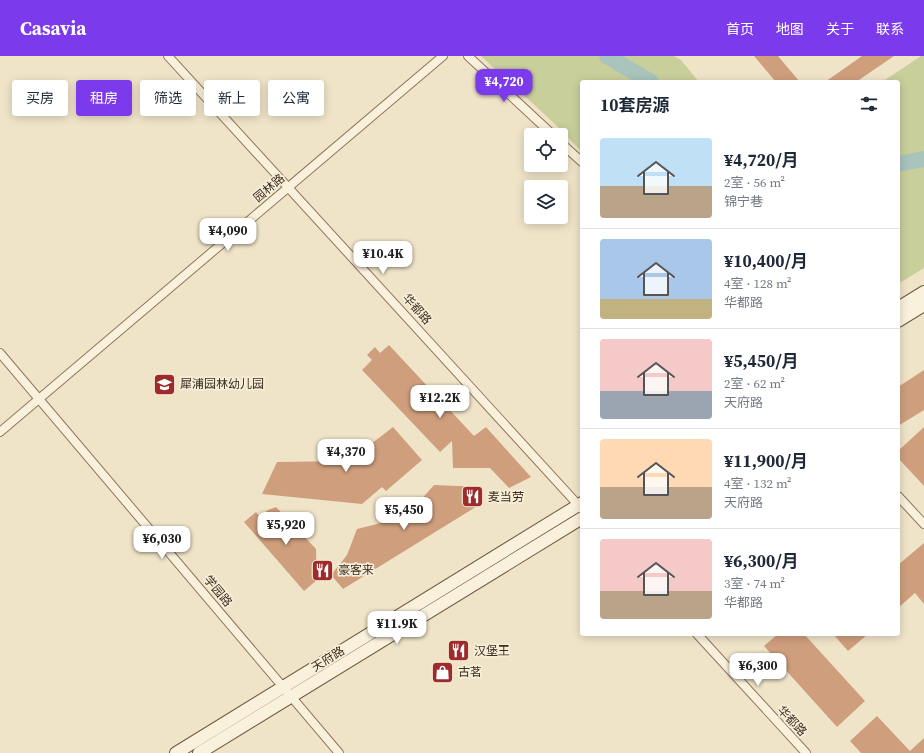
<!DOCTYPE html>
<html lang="zh">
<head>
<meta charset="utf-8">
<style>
  :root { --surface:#fff; --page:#f6f6f7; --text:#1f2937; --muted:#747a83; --line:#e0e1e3; --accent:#7c3aed }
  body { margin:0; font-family:"Source Serif 4","Noto Sans SC",serif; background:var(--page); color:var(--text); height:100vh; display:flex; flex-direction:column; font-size:15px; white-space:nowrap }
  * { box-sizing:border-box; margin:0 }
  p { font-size:13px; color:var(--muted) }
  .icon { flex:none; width:22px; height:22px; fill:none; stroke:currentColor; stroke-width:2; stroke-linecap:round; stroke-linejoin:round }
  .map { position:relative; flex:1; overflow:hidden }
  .sheet { position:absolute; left:580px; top:24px; width:320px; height:556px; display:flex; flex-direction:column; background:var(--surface); border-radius:4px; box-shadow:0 2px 10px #0003 }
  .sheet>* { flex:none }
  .top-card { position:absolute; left:12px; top:24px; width:380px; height:36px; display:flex; gap:8px }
  .fabs { position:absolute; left:524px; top:72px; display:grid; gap:8px }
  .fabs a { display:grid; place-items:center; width:44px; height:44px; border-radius:4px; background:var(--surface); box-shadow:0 2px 10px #0003; font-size:20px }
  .price { position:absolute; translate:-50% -34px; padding:0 9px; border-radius:8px; background:#fff; color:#222; font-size:13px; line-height:26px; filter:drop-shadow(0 1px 2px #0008) }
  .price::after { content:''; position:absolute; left:50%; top:24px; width:12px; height:9px; margin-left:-6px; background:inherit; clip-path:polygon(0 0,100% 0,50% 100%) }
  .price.on { background:var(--accent); color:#fff }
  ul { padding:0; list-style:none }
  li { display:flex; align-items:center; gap:12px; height:100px; padding:0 20px }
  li+li { border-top:1px solid var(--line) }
  li span { display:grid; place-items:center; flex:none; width:112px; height:80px; border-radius:4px; color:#555 }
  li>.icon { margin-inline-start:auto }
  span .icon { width:48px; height:48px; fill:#fffc; stroke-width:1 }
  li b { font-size:17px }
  h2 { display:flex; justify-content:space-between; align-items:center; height:48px; padding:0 20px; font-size:17px }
  .pill { padding:0 14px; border-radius:4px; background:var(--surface); box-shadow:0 2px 10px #0003; font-size:14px; line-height:36px }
  .pill.on { background:var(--accent); color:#fff }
  header { display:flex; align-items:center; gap:24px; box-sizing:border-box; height:56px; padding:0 20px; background:var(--accent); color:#fff }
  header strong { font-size:19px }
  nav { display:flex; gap:22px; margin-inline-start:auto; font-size:14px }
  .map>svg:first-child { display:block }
  .green { fill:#c9cf9b }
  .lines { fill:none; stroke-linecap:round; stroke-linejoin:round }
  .river { stroke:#a9c4bc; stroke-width:16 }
  .building { fill:#cf9f7d }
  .street-casing { stroke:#8d765c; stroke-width:10 }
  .secondary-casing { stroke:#6f573f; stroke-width:14 }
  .street { stroke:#faf1dc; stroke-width:8 }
  .secondary { stroke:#faf1dc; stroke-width:12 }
  .labels { text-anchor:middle; stroke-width:3.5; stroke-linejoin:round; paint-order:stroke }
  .street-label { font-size:12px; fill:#3d2e20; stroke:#f7eed8 }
  .poi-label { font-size:12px; fill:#3d2e20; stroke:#f7eed8; text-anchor:start }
</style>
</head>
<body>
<header>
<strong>Casavia</strong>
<nav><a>首页</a><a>地图</a><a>关于</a><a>联系</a></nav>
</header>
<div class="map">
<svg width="924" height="697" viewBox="0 0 924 697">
  <rect width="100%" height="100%" fill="#f0e4c8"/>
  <path class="green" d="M 481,0 L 674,0 L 681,4 L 699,26 L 582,26 L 582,96 L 556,69 Z
    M 921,0 L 924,0 L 924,212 L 898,228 L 898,26 L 882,26 Z"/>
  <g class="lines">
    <path class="river" d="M 607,0 L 651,26
      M 898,108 L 924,103"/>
  </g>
  <path class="building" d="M 754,0 L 778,0 L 800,26 L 776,26 Z
    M 862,0 L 894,0 L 856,26 L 825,26 Z
    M 389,289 L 474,380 L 486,371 L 531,421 L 509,432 L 490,412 L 453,412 L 452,385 L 440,396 L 362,314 L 372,304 L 367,299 L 375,291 L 380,297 Z
    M 924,314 L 924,354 L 898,370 L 898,331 Z
    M 393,371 L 422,404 L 386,435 L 382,431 L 362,448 L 262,438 L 277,406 L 349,405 Z
    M 924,371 L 924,430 L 898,402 L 898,395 Z
    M 434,429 L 480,431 L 479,449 L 343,533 L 331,519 L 347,499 L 357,473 L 385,466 L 418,447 Z
    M 276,451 L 316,493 L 317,524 L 304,535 L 244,466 L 256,456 L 260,461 L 268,454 Z
    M 924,487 L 924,548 L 915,537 L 898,552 L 898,509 Z
    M 778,578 L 804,578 L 865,645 L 837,671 L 764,590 Z
    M 833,578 L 868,578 L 848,595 Z
    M 877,660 L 910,695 L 924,682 L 924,697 L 861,697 L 850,685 Z"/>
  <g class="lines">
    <defs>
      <path id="street" d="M 168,0 L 581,452
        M 468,0 L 553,79
        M 561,87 L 582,106
        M 0,297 L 339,697
        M 0,376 L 443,0
        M 898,440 L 924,468
        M 697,578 L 806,697"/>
      <path id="secondary" d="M 898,252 L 924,236
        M 898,265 L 924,249
        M 176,697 L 582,447
        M 199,697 L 582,462"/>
    </defs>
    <use href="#street" class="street-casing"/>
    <use href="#secondary" class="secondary-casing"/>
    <use href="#street" class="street"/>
    <use href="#secondary" class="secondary"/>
  </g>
  <defs>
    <symbol id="school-square" viewBox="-11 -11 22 22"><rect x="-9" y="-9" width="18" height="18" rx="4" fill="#9e2a2b" stroke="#f7eed8"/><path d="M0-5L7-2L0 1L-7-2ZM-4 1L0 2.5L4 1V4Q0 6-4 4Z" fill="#fff"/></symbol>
    <symbol id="restaurant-square" viewBox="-11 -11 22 22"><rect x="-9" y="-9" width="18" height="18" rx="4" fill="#9e2a2b" stroke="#f7eed8"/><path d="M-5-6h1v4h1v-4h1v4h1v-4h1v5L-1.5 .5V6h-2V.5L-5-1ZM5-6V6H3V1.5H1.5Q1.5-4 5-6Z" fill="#fff"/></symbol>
    <symbol id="shop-square" viewBox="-11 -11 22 22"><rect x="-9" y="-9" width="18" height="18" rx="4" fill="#9e2a2b" stroke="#f7eed8"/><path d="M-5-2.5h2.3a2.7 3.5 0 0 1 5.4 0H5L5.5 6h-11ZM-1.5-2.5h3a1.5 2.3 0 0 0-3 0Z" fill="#fff"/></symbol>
  </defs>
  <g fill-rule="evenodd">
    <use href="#school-square" x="152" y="316" width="25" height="25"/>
    <use href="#restaurant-square" x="460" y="428" width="25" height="25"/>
    <use href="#restaurant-square" x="310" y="502" width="25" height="25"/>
    <use href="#restaurant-square" x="446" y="582" width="25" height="25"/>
    <use href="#shop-square" x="430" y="604" width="25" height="25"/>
  </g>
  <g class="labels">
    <g class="street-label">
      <text transform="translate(269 132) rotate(-40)" y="4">园林路</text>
      <text transform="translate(417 253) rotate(48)" y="4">华都路</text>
      <text transform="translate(218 535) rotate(50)" y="4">学园路</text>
      <text transform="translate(328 603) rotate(-32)" y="4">天府路</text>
      <text transform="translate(792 665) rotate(47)" y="4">华都路</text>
    </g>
    <g class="poi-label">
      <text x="180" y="332">犀浦园林幼儿园</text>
      <text x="488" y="445">麦当劳</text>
      <text x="338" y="518">豪客来</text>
      <text x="474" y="599">汉堡王</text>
      <text x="458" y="620">古茗</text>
    </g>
  </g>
</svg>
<div class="fabs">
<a><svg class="icon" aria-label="locate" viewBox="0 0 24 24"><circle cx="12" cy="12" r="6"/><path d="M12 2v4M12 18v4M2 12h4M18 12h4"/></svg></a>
<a><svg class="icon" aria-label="layers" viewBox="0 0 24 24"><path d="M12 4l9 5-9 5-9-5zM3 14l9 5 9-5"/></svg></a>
</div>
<b class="price on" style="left:504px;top:47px">¥4,720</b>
<b class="price" style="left:228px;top:196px">¥4,090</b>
<b class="price" style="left:383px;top:219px">¥10.4K</b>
<b class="price" style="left:440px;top:363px">¥12.2K</b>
<b class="price" style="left:346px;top:417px">¥4,370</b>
<b class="price" style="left:404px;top:475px">¥5,450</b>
<b class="price" style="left:286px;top:490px">¥5,920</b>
<b class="price" style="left:162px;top:504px">¥6,030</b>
<b class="price" style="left:397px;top:589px">¥11.9K</b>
<b class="price" style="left:758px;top:631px">¥6,300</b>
<div class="top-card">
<a class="pill">买房</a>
<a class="pill on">租房</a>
<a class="pill">筛选</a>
<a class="pill">新上</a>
<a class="pill">公寓</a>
</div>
<section class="sheet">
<h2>10套房源<svg class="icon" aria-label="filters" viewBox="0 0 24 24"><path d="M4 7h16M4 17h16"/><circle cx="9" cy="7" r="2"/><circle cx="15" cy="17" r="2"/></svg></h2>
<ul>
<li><span style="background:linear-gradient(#bfe0f5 60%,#b9a48a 0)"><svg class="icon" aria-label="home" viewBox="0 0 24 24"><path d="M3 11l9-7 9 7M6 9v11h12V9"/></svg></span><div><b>¥4,720/月</b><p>2室 · 56 m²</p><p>锦宁巷</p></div></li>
<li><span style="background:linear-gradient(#a9c7e8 75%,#c2b280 0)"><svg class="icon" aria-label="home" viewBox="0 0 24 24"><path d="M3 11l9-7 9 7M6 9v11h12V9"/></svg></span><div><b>¥10,400/月</b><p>4室 · 128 m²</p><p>华都路</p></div></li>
<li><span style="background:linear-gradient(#f6c9c9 65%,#9aa5b1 0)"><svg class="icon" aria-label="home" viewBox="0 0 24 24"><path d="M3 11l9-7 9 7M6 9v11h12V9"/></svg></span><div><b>¥5,450/月</b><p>2室 · 62 m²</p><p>天府路</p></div></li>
<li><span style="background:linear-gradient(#ffd9b3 60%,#b9a48a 0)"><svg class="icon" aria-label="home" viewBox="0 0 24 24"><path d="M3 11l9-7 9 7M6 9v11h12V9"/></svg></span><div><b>¥11,900/月</b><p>4室 · 132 m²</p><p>天府路</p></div></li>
<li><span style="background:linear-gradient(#f6c9c9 65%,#b9a48a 0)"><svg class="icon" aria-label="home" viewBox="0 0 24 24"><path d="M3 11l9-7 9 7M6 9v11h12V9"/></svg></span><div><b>¥6,300/月</b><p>3室 · 74 m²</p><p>华都路</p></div></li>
</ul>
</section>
</div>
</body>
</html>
